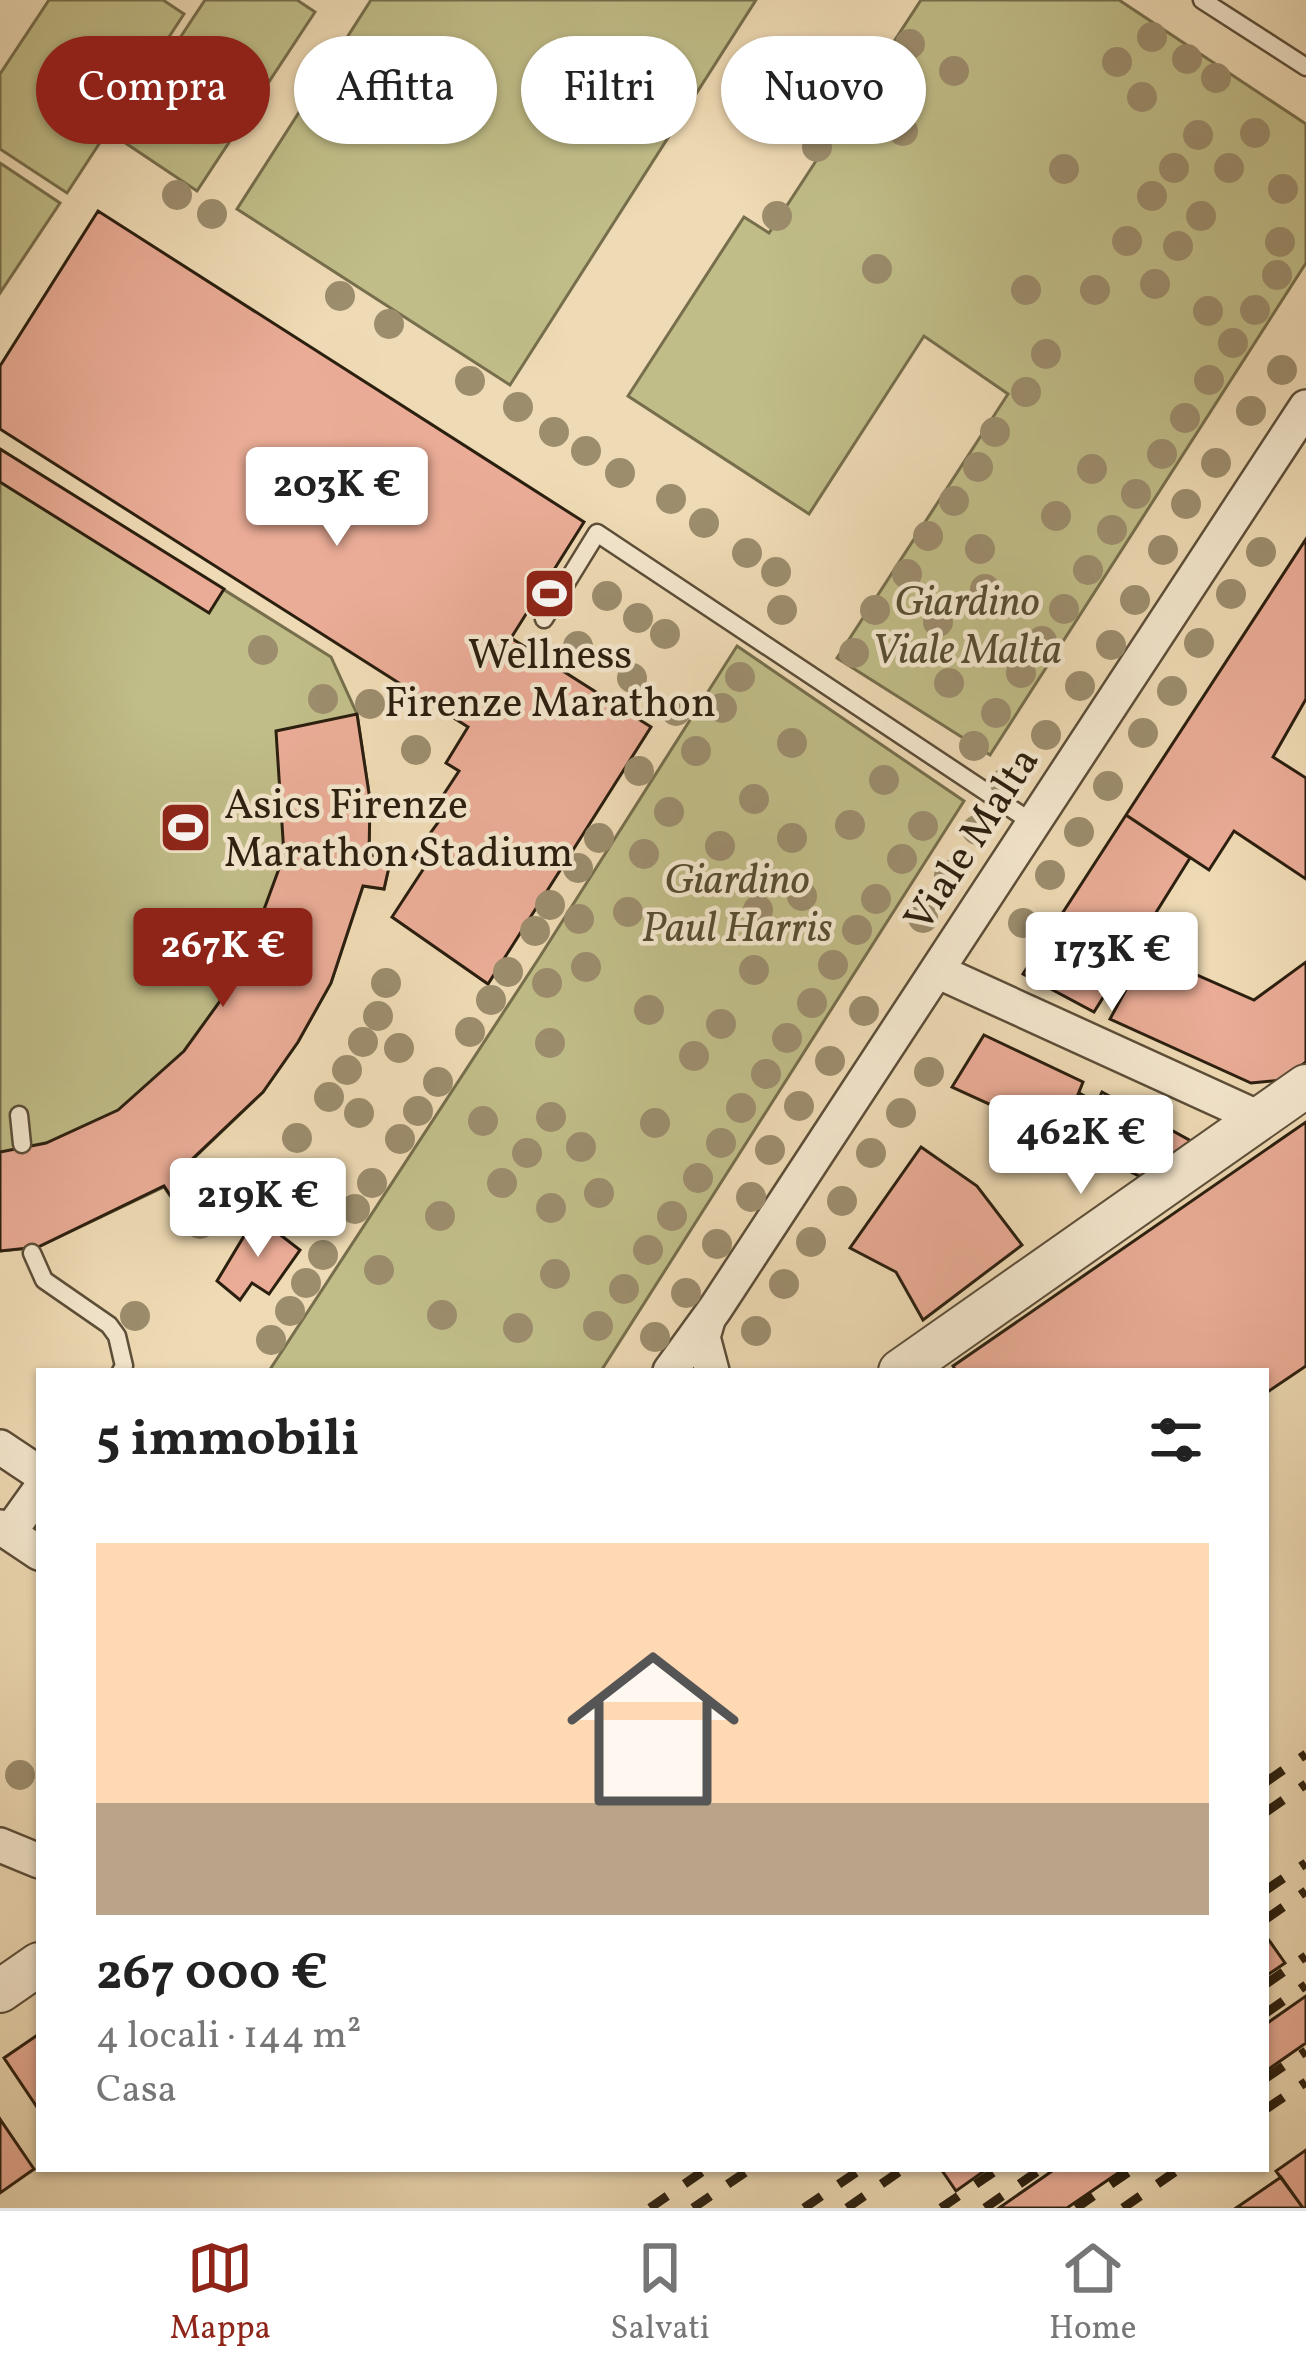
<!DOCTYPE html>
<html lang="it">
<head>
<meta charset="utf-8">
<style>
  :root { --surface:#fff; --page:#f6f6f6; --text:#222; --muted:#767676; --line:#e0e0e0; --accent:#8f2418 }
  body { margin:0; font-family:Vollkorn,serif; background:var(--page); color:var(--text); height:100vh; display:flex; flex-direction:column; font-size:45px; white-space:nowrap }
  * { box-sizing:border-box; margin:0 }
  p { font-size:39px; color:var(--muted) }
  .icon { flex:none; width:66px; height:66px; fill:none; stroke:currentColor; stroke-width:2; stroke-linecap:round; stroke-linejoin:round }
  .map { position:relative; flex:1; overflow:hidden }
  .panel { position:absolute; left:36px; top:1368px; width:1233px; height:804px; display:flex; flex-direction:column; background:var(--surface); border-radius:0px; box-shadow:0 3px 9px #0004 }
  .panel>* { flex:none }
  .banner { position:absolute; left:36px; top:36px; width:1236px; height:108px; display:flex; gap:24px }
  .price { position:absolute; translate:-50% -102px; padding:0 27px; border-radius:12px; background:#fff; color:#222; font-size:39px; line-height:78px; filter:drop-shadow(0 3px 6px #0008) }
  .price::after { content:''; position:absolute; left:50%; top:72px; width:36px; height:27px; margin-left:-18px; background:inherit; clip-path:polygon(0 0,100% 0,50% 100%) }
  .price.current { background:var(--accent); color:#fff }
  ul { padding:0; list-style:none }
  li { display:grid; align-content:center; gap:24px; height:636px; padding:0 60px }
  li+li { border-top:3px solid var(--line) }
  li span { display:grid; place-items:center; height:372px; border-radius:0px; color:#555 }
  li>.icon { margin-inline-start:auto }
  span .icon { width:216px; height:216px; fill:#fffc; stroke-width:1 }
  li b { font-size:51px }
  h2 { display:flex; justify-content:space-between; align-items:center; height:144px; padding:0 60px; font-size:51px }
  .tag { padding:0 42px; border-radius:54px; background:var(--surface); box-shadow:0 3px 9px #0004; font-size:42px; line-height:108px }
  .tag.current { background:var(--accent); color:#fff }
  .menu { display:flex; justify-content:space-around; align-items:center; height:168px; border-top:3px solid var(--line); background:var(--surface); font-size:33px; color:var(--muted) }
  .menu a { display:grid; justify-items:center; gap:6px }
  .menu .current { color:var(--accent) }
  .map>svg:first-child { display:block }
  .green { fill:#c0bd88; stroke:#766e4c; stroke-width:3 }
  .building { fill:#eaac96; stroke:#2b1f0f; stroke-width:3 }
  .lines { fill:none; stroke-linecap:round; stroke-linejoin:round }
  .service-casing { stroke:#5c4e38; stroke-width:21 }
  .minor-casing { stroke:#5c4e38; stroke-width:38 }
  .tertiary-casing { stroke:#5c4e38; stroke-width:46 }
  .service { stroke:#f4e7ce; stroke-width:16 }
  .minor { stroke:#f4e7ce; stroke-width:33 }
  .tertiary { stroke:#f4e7ce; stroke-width:42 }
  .rail { stroke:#2b1f0f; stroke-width:9; stroke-dasharray:21 21; stroke-linecap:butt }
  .tree { fill:#9c8d6d }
  .labels { text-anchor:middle; stroke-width:9; stroke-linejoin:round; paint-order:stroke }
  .park-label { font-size:42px; font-style:italic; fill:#584e33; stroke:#f4e7ce }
  .poi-label { font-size:42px; fill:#2b1f0f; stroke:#f4e7ce }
  .street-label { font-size:42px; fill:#2b1f0f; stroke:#f4e7ce }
</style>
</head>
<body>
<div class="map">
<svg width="1306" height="2208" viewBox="0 0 1306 2208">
  <rect width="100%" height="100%" fill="#eedab4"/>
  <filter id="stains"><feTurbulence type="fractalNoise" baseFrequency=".00167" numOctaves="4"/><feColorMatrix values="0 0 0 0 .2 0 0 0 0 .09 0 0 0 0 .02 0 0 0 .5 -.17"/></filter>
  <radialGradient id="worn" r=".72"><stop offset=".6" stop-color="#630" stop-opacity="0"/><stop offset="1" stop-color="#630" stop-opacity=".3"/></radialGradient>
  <path class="green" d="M 49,0 L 163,0 L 184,14 L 67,193 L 0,149 L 0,74 Z
    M 205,0 L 297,0 L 315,12 L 197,191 L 115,136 Z
    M 371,0 L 756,0 L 510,385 L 237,209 Z
    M 921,0 L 1119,0 L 1306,124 L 1306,263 L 990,755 L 837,658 L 1008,394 L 924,336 L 809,514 L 628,396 L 744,217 L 769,233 Z
    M 0,163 L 60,203 L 0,293 Z
    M 0,449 L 331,657 L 357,714 L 370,800 L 369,854 L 391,858 L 384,889 L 363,886 L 331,983 L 298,1042 L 263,1092 L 186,1166 L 200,1186 L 176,1204 L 164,1187 L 38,1247 L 0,1251 Z
    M 737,646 L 964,801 L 601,1371 L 269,1371 L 539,958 Z"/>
  <path class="building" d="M 98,211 L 584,522 L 511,638 L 651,727 L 488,984 L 392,917 L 426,865 L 413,857 L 450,806 L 440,800 L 459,771 L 446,763 L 468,727 L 0,429 L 0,366 Z
    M 0,449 L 224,589 L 209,613 L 0,482 Z
    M 1306,539 L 1306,699 L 1273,757 L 1306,778 L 1306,879 L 1234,831 L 1209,870 L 1126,815 Z
    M 357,714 L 370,800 L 369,855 L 391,858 L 384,889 L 363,886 L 331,983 L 298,1042 L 263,1092 L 185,1166 L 200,1186 L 176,1204 L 164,1186 L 38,1247 L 0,1251 L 0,1152 L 46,1143 L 118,1110 L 184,1051 L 241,972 L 284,855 L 276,731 Z
    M 1126,815 L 1190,858 L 1094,1012 L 1023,974 Z
    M 1306,962 L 1306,1062 L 1282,1080 L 1251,1083 L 1110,1019 L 1135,973 L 1162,986 L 1174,965 L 1254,1000 Z
    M 984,1035 L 1083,1082 L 1061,1137 L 952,1087 Z
    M 1102,1092 L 1191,1141 L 1141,1177 L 1061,1137 L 1079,1093 L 1097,1103 Z
    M 1306,1122 L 1306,1366 L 1266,1393 L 1266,1371 L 956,1371 L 953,1366 Z
    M 921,1147 L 977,1186 L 1022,1245 L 923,1320 L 896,1272 L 850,1248 Z
    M 256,1216 L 300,1250 L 269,1294 L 252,1283 L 240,1300 L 217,1281 Z
    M 1266,1936 L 1285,1963 L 1266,1976 Z
    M 1306,1996 L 1306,2043 L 1266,2071 L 1266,2024 Z
    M 39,2034 L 39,2110 L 4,2058 Z
    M 0,2119 L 34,2169 L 0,2193 Z
    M 1306,2150 L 1306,2208 L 1303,2208 L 1276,2171 Z
    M 941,2169 L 987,2169 L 956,2191 Z
    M 1055,2169 L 1124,2169 L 1067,2208 L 999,2208 Z
    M 1281,2177 L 1303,2208 L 1236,2208 Z"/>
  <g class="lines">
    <defs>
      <path id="service" d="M 1202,0 L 1306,67
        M 544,619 L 597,533 L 1033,823
        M 19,1115 L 22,1144
        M 32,1253 L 44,1280 L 109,1325 L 117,1336 L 124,1366 L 121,1371"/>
      <path id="minor" d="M 937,971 L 1259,1118
        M 708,1320 L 703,1337 L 712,1371
        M 670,1371 L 715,1309 L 1306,407
        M 0,1447 L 39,1473
        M 0,1527 L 39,1553
        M 9,1533 L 39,1491
        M 0,1845 L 39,1861"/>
      <path id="tertiary" d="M 900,1371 L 1306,1086
        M 0,1991 L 39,1964"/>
    </defs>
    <use href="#service" class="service-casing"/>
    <use href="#minor" class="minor-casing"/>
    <use href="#tertiary" class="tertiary-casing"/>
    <use href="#service" class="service"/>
    <use href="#minor" class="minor"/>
    <use href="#tertiary" class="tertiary"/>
    <path class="rail" d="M 1266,1782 L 1306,1754
      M 1266,1812 L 1306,1784
      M 1266,1890 L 1306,1863
      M 1266,1919 L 1306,1891
      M 1266,1984 L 1306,1956
      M 1266,2013 L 1306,1985
      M 1266,2078 L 1306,2051
      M 1266,2109 L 1306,2082
      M 650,2208 L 706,2169
      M 693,2208 L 750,2169
      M 804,2208 L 861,2169
      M 847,2208 L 903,2169
      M 941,2208 L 998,2169
      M 985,2208 L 1041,2169
      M 1076,2208 L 1133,2169
      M 1123,2208 L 1179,2169"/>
  </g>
  <g class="tree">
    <circle cx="1152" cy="37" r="15"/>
    <circle cx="910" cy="44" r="15"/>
    <circle cx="1187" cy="59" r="15"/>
    <circle cx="1117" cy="62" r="15"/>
    <circle cx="954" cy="71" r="15"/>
    <circle cx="853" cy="73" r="15"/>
    <circle cx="1216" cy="78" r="15"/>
    <circle cx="898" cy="91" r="15"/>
    <circle cx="1142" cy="97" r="15"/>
    <circle cx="820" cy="111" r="15"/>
    <circle cx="903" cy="131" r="15"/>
    <circle cx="1255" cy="133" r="15"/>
    <circle cx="1198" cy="135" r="15"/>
    <circle cx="817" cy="147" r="15"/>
    <circle cx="1174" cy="168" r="15"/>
    <circle cx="1229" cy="168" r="15"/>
    <circle cx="1064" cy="169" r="15"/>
    <circle cx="1283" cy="189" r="15"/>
    <circle cx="177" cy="195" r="15"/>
    <circle cx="1152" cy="196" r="15"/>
    <circle cx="212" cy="214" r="15"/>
    <circle cx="777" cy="216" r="15"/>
    <circle cx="1201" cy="216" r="15"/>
    <circle cx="1127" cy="241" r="15"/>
    <circle cx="1280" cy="242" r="15"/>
    <circle cx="1178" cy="246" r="15"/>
    <circle cx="877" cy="269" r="15"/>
    <circle cx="1277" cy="275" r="15"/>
    <circle cx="1155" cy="284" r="15"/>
    <circle cx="1026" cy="290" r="15"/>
    <circle cx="1095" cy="290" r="15"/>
    <circle cx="340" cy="296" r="15"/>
    <circle cx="1255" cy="310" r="15"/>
    <circle cx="1208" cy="311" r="15"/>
    <circle cx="389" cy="324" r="15"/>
    <circle cx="1233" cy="343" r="15"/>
    <circle cx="1046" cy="354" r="15"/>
    <circle cx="1282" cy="370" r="15"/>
    <circle cx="1209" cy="380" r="15"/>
    <circle cx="470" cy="381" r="15"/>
    <circle cx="1026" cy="392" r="15"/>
    <circle cx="518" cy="407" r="15"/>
    <circle cx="1251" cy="411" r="15"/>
    <circle cx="1185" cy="418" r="15"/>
    <circle cx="554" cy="432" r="15"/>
    <circle cx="995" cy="432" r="15"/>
    <circle cx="586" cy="451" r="15"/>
    <circle cx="1162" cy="454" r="15"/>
    <circle cx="1216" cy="463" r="15"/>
    <circle cx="978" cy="467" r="15"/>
    <circle cx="1092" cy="469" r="15"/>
    <circle cx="620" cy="473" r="15"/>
    <circle cx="1136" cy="494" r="15"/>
    <circle cx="671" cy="499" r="15"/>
    <circle cx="954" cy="501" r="15"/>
    <circle cx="1186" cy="504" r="15"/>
    <circle cx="1056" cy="516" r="15"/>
    <circle cx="704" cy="523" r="15"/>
    <circle cx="1112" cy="530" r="15"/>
    <circle cx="928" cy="536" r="15"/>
    <circle cx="980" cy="549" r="15"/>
    <circle cx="1163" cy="550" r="15"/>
    <circle cx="1261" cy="552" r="15"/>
    <circle cx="747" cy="553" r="15"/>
    <circle cx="1088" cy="570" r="15"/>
    <circle cx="776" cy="572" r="15"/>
    <circle cx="907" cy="574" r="15"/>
    <circle cx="985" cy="589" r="15"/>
    <circle cx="1231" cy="594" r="15"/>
    <circle cx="607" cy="596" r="15"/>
    <circle cx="1135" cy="600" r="15"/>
    <circle cx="1064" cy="609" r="15"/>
    <circle cx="782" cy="610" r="15"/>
    <circle cx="875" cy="610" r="15"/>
    <circle cx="638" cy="618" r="15"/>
    <circle cx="938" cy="622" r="15"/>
    <circle cx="665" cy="634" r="15"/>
    <circle cx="1042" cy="641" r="15"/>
    <circle cx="1199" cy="643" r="15"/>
    <circle cx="1111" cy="645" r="15"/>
    <circle cx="578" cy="646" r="15"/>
    <circle cx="263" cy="650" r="15"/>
    <circle cx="854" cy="653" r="15"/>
    <circle cx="1021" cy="673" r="15"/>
    <circle cx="740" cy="677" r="15"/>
    <circle cx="632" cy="678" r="15"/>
    <circle cx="949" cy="683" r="15"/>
    <circle cx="1080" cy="686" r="15"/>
    <circle cx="1172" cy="691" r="15"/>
    <circle cx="323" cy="699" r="15"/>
    <circle cx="370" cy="704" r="15"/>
    <circle cx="722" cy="708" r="15"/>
    <circle cx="676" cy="711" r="15"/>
    <circle cx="996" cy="713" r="15"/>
    <circle cx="1143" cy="733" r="15"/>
    <circle cx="1046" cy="735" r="15"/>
    <circle cx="792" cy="743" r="15"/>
    <circle cx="974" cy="746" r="15"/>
    <circle cx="416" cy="750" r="15"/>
    <circle cx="696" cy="751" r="15"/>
    <circle cx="639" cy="771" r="15"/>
    <circle cx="884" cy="780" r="15"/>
    <circle cx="1005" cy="783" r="15"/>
    <circle cx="1108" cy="786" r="15"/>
    <circle cx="754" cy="799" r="15"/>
    <circle cx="669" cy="812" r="15"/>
    <circle cx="850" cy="825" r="15"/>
    <circle cx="923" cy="826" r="15"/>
    <circle cx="977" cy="830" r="15"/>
    <circle cx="1079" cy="832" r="15"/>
    <circle cx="599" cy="838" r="15"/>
    <circle cx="792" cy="838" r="15"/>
    <circle cx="720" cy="846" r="15"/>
    <circle cx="644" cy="854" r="15"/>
    <circle cx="902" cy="859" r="15"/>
    <circle cx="578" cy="868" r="15"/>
    <circle cx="949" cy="875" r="15"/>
    <circle cx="1050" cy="875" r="15"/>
    <circle cx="802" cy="896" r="15"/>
    <circle cx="876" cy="899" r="15"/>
    <circle cx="550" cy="905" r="15"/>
    <circle cx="758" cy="910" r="15"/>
    <circle cx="628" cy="912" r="15"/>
    <circle cx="923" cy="918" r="15"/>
    <circle cx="579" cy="919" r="15"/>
    <circle cx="1023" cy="923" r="15"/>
    <circle cx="857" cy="930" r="15"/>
    <circle cx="535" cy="931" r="15"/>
    <circle cx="833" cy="965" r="15"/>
    <circle cx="586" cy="967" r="15"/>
    <circle cx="754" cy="970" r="15"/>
    <circle cx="508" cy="972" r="15"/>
    <circle cx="386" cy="983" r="15"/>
    <circle cx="547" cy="983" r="15"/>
    <circle cx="491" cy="1000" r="15"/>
    <circle cx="812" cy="1003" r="15"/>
    <circle cx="649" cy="1010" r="15"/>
    <circle cx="864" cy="1011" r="15"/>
    <circle cx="378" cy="1016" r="15"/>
    <circle cx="721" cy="1024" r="15"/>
    <circle cx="470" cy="1032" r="15"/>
    <circle cx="787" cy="1038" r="15"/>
    <circle cx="363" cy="1042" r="15"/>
    <circle cx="550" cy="1043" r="15"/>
    <circle cx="399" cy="1048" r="15"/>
    <circle cx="694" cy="1056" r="15"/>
    <circle cx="830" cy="1061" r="15"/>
    <circle cx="347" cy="1070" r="15"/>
    <circle cx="929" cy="1072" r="15"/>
    <circle cx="766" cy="1074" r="15"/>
    <circle cx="438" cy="1082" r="15"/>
    <circle cx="329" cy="1097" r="15"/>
    <circle cx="799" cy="1106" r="15"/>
    <circle cx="741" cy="1108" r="15"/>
    <circle cx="418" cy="1111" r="15"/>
    <circle cx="359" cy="1113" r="15"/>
    <circle cx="901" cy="1113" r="15"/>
    <circle cx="551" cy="1117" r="15"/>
    <circle cx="483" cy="1121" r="15"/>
    <circle cx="655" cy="1123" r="15"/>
    <circle cx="297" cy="1138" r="15"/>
    <circle cx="400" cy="1139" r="15"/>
    <circle cx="721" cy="1143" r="15"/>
    <circle cx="581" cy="1147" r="15"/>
    <circle cx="770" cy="1150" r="15"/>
    <circle cx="527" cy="1153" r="15"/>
    <circle cx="871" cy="1153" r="15"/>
    <circle cx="698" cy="1178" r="15"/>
    <circle cx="304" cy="1183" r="15"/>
    <circle cx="372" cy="1183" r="15"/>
    <circle cx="502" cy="1183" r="15"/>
    <circle cx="216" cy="1192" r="15"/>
    <circle cx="599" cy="1193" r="15"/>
    <circle cx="751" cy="1197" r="15"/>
    <circle cx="842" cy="1201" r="15"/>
    <circle cx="551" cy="1208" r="15"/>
    <circle cx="355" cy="1209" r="15"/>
    <circle cx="440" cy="1216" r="15"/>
    <circle cx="672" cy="1216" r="15"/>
    <circle cx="200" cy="1224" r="15"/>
    <circle cx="811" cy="1242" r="15"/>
    <circle cx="717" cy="1244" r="15"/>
    <circle cx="648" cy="1250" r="15"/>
    <circle cx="323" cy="1255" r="15"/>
    <circle cx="379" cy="1270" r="15"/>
    <circle cx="555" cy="1274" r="15"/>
    <circle cx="306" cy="1283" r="15"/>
    <circle cx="784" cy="1284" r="15"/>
    <circle cx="624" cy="1289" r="15"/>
    <circle cx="686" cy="1293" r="15"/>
    <circle cx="290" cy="1311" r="15"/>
    <circle cx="442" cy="1315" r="15"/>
    <circle cx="135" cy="1316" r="15"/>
    <circle cx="598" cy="1326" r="15"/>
    <circle cx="518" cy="1328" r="15"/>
    <circle cx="756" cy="1331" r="15"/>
    <circle cx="655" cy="1337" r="15"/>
    <circle cx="271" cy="1340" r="15"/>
    <circle cx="20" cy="1775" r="15"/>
  </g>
  <defs>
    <symbol id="stadium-square" viewBox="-11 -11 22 22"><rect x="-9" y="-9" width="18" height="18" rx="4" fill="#8f2418" stroke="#f4e7ce"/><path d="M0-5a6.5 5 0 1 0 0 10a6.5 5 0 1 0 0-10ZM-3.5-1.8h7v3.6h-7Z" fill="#fff"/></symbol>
  </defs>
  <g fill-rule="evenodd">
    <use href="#stadium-square" x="520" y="564" width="59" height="59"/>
    <use href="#stadium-square" x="156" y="798" width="59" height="59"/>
  </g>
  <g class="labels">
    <g class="park-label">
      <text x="967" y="615">Giardino<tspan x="967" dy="48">Viale Malta</tspan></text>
      <text x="737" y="893">Giardino<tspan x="737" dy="48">Paul Harris</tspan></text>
    </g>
    <g class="poi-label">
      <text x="550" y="668">Wellness<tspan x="550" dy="48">Firenze Marathon</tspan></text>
      <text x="224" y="818" text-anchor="start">Asics Firenze<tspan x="224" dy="48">Marathon Stadium</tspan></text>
    </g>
    <g class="street-label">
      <text transform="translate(970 838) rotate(-57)" y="15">Viale Malta</text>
    </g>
  </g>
  <rect width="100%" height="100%" filter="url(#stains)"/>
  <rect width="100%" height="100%" fill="url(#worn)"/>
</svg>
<b class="price" style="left:337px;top:549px">203K €</b>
<b class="price current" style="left:223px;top:1010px">267K €</b>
<b class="price" style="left:1112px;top:1014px">173K €</b>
<b class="price" style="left:1081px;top:1197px">462K €</b>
<b class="price" style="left:258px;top:1260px">219K €</b>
<div class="banner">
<a class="tag current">Compra</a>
<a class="tag">Affitta</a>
<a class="tag">Filtri</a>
<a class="tag">Nuovo</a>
</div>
<section class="panel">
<h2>5 immobili<svg class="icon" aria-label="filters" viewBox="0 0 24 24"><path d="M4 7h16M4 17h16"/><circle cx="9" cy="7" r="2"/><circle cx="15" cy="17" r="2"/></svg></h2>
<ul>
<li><span style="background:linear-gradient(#ffd9b3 70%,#b9a48a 0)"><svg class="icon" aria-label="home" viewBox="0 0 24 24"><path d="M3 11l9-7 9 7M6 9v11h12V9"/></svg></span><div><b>267 000 €</b><p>4 locali · 144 m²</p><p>Casa</p></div></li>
</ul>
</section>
</div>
<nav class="menu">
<a class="current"><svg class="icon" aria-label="map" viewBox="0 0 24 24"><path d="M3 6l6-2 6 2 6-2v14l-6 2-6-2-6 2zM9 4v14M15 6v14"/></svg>Mappa</a>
<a><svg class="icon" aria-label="saved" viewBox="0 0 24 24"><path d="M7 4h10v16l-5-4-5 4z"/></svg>Salvati</a>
<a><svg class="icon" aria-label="home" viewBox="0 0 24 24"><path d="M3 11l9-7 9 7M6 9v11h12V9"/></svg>Home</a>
</nav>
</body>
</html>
